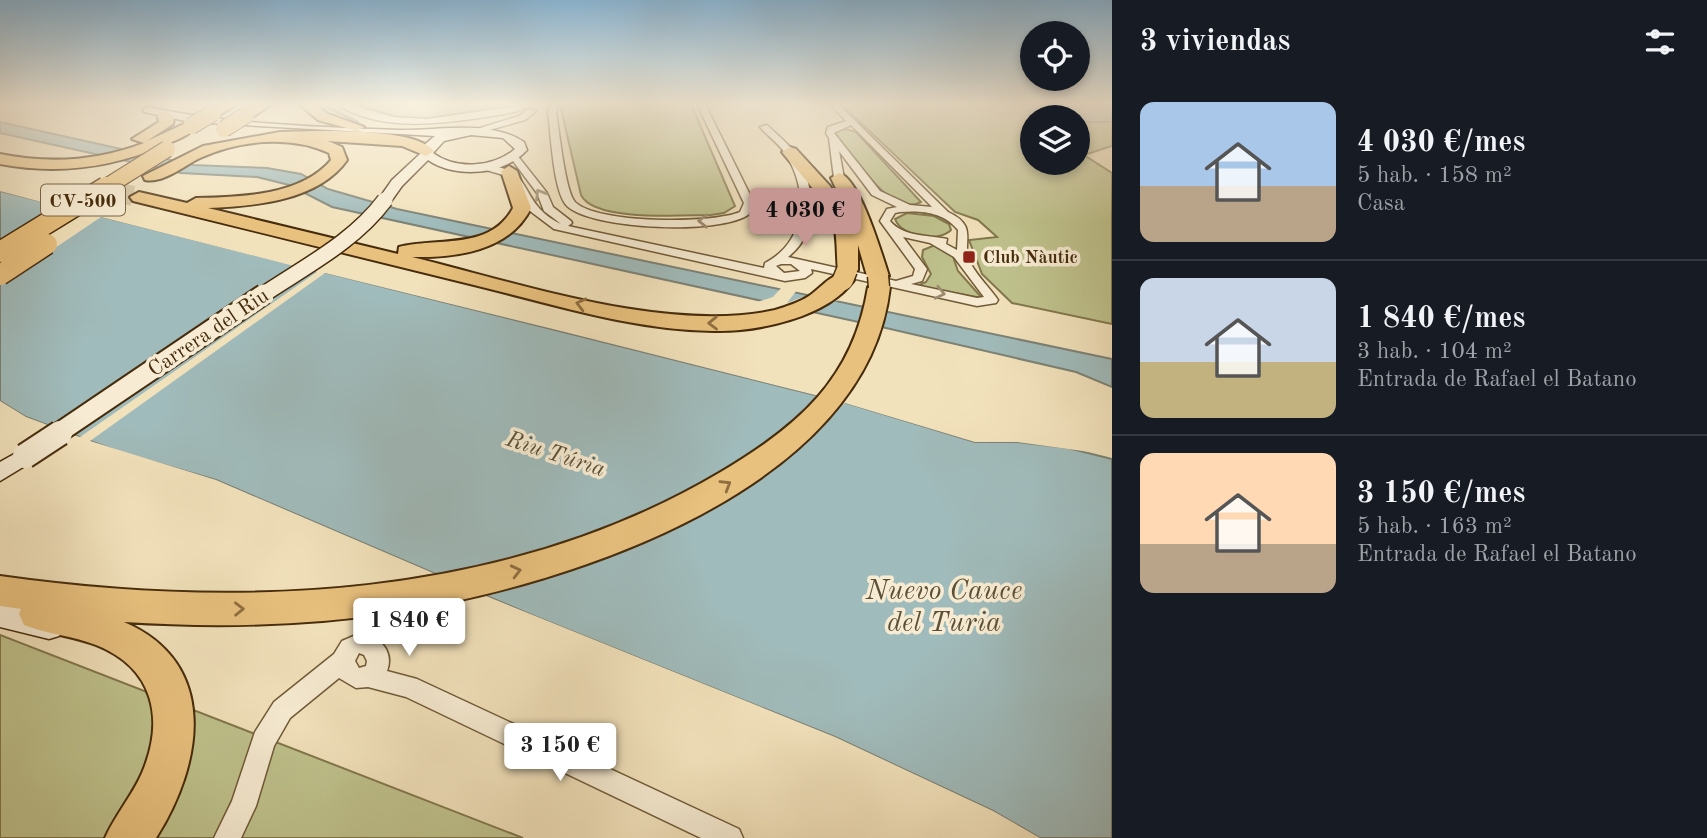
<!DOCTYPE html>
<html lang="es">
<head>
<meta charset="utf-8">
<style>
  :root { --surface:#171b24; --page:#20242c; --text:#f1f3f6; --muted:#9ea1a6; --line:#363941; --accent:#c59692 }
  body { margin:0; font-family:"Old Standard TT",serif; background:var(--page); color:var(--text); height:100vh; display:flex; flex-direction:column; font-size:26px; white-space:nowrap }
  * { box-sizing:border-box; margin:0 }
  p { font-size:23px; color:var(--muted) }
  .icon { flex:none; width:38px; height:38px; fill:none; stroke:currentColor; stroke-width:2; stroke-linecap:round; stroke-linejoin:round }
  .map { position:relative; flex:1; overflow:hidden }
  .details { display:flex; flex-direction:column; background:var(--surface); width:595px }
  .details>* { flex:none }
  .tools { position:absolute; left:1020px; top:21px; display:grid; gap:14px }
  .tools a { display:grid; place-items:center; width:70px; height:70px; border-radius:50%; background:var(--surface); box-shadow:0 4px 10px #0003; font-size:35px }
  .price { position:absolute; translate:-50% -60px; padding:0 16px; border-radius:7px; background:#fff; color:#222; font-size:23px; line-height:46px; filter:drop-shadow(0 2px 4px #0008) }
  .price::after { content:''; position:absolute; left:50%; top:42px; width:21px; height:16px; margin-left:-10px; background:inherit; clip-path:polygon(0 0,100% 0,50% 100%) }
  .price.on { background:var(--accent); color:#111 }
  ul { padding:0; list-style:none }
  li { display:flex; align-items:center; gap:21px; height:175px; padding:0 28px }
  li+li { border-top:2px solid var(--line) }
  li span { display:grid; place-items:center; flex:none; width:196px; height:140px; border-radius:14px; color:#555 }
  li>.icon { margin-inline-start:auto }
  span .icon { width:84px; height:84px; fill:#fffc; stroke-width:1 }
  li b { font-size:30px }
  h2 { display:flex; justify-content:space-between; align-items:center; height:84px; padding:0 28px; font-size:30px }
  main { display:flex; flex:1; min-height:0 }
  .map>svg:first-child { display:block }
  .green { fill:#bfc28d; stroke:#82774c; stroke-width:2 }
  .water { fill:#a0bbbb; stroke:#7c8275; stroke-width:2 }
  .pier { fill:#f2e2bc; fill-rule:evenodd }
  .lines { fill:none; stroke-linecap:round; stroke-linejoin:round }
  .stream { stroke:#7c8275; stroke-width:2.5 }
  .highway-tunnel { stroke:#d0be99; stroke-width:20; stroke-dasharray:20 10; stroke-linecap:butt }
  .street-casing { stroke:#715a38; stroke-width:3 }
  .secondary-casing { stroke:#462c0c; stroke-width:3 }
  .highway-casing { stroke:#462c0c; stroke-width:4 }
  .street { fill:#f7ecd3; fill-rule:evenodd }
  .secondary { fill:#f7ecd3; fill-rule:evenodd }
  .highway { fill:#e9c17e; fill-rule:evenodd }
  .secondary-bridge-far2-casing { stroke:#462c0c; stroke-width:18; stroke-linecap:butt }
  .secondary-bridge-far1-casing { stroke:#462c0c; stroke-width:23; stroke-linecap:butt }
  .secondary-bridge-casing { stroke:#462c0c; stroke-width:28; stroke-linecap:butt }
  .highway-bridge-far1-casing { stroke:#462c0c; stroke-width:18; stroke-linecap:butt }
  .highway-bridge-casing { stroke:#462c0c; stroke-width:23; stroke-linecap:butt }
  .secondary-bridge-far2 { stroke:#f7ecd3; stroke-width:15 }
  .secondary-bridge-far1 { stroke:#f7ecd3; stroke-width:19 }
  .secondary-bridge { stroke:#f7ecd3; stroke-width:24 }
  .highway-bridge-far1 { stroke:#e9c17e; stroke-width:16 }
  .highway-bridge { stroke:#e9c17e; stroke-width:20 }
  .oneway { stroke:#9e8c70 }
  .oneway2 { stroke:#8f6f3f }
  .poi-dot { fill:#8f2418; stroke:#f7ecd3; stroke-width:2.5 }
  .labels { text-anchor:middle; stroke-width:7; stroke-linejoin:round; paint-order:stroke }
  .far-poi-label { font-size:18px; font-weight:bold; fill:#462c0c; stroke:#f7ecd3; text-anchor:start }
  .shield { fill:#f7ecd3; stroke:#7b6648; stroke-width:2 }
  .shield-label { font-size:19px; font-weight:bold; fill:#462c0c }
  .street-label { font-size:21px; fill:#462c0c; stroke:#f7ecd3 }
  .water-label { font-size:23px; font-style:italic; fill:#5c5038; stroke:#f7ecd3 }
  .near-water-label { font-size:28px; font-style:italic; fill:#5c5038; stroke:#f7ecd3 }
</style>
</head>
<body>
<main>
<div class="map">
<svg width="1112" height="838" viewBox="0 0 1112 838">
  <rect width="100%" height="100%" fill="#f2e2bc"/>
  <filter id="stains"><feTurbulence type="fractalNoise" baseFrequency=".00286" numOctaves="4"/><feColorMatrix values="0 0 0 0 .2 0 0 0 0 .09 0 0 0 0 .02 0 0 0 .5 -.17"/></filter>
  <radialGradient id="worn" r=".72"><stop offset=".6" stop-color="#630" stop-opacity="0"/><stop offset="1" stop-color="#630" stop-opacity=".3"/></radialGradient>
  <path class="green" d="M 355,104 L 518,104 L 423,119 L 397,117 Z
    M 564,104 L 691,104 L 735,206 L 724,213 L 711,215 C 683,215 594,222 581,195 L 561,109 Z
    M 841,104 L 1016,104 L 1038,117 L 1032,117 L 1032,163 L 1078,163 L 1078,122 L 1112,122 L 1112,146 L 1084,155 L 1112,173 L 1112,324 L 1012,303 L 982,274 L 969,240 L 997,237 L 978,220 L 955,212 Z
    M 845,129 L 856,132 L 921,202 C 890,219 851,152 833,131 Z
    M 907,213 L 934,216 L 949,224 L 951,230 C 938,243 902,237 895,219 Z
    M 935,245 L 952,254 L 958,271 L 982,298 L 917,286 L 926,282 L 931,274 L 922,257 L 923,250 Z
    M 0,635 L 523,838 L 0,838 Z"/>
  <path class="water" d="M 1016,104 L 1112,104 L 1112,122 L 1078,122 L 1078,117 L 1038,117 Z
    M 0,122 L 193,165 L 267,168 L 301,174 L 328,189 L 397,209 L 1112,359 L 1112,387 L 1076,372 L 886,328 L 332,207 L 289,185 L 257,177 L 181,173 L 0,133 Z
    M 0,191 L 847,403 L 975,442 L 1017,442 L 1068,448 L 1112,459 L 1112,838 L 1040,838 L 993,811 L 835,737 L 534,616 L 216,480 L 120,452 L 26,417 L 0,401 Z"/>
  <path class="pier" d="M 0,188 L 848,400 L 976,439 L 1017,439 L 1069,445 L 1112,455 L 1017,442 L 975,442 L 845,403 L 785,460 L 708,509 L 616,552 L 481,594 L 835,737 L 993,811 L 1040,838 L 1033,838 L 991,814 L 834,740 L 533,619 L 214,484 L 118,455 L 25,420 L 0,405 L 0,401 L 26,417 L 53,427 L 294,266 L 101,217 L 0,285 L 0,266 L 83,213 L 0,191 ZM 312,270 L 317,272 L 80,437 L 73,435 ZM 325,273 L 561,331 L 819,396 L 789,427 L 708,483 L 633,520 L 531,555 L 440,576 L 216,480 L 90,441 Z
    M 782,287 L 797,290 L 787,303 L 813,293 L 841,299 L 805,314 L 751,304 L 773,297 Z"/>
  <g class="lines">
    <path class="stream" d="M 320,104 L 358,122"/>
    <path class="highway-tunnel" d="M 116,192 L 133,196"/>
    <defs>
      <path id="street" d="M 337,104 L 348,104 L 393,117 L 427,119 L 533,104 C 520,113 501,114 486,117 C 439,124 379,132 337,104 Z
        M 551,104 L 559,104 L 556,112 C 559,129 565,191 575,202 C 597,224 712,224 740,212 L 744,203 L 697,104 L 705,104 L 754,203 L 749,214 C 723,235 592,230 567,206 C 553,192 551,133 548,112 Z
        M 830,104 L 838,104 L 948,212 C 981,227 959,244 971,264 C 978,277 990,288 998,300 L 996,303 L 977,306 L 811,269 L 812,273 L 805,278 L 785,281 L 554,229 L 530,211 L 515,183 L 507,176 L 472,166 C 479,162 485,164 493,166 C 525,171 522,188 539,208 C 546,216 553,220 561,224 L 544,211 L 537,193 L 510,157 L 511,155 L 517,155 L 547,193 L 553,207 L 571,221 L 572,223 L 568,226 L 764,268 L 765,263 C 807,241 809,191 786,155 C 780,144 768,137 760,127 L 767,125 C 775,133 784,140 791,148 C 815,179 822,231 788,257 L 896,281 L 913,276 L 915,269 L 880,221 L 887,209 L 897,207 L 872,195 L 839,151 L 844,178 L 839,181 L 834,178 L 829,138 L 826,133 L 828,127 L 846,121 ZM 851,125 L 932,207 L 910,205 L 880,191 L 834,133 ZM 900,212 C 921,210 944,212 958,230 L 957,250 L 946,244 L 947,239 C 929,235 903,237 890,221 L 895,213 ZM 903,237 L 930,243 L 954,257 L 984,297 L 977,298 L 911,284 L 922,281 L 927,269 ZM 781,264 L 791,264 L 800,271 L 784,273 L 776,266 Z
        M 529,109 L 536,111 L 525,120 L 471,135 L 467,132 L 519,116 Z
        M 356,635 C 377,632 395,650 387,671 L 417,679 L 739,829 L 743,838 L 701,838 L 406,697 L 368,687 L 356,688 L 339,678 L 290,718 L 274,746 L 256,806 L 241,838 L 214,838 L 232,801 L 255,732 L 274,702 L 334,654 L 342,641 ZM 359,653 L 364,655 L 367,661 L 366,666 L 359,668 L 355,661 Z"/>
      <path id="secondary" d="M 148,107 C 227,124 317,127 398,130 C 438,131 489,119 524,142 L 527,150 C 505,175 455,179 428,160 L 402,186 L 390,203 L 385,204 L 378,200 L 392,180 L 421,153 L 423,146 L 435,136 L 190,122 L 144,112 L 143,110 ZM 471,135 L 503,138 L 515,149 C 493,168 456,170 433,153 L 444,141 Z
        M 25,448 L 33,451 L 36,456 L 33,461 L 0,481 L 0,462 Z
        M 0,603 L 59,618 L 63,627 L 59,636 L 49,639 L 0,627 Z"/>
      <path id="highway" d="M 220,104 L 237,104 L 218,116 L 208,116 L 208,110 Z
        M 255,104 L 272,104 L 251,118 L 241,118 L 241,112 Z
        M 299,104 L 314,104 L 328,114 L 364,127 L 357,131 L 318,120 Z
        M 164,110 L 174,117 L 173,124 L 147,141 L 186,123 L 191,122 L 198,126 C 190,135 176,140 165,145 C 111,168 58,175 0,164 L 0,154 C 50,164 97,161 144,143 L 132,139 L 159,122 L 157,114 Z
        M 280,132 C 313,131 413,126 434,151 L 426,156 L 402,146 L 328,141 L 342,147 L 347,160 C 318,201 255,206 208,208 L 398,254 L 399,247 C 438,237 490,251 513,208 L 501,171 L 509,166 L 517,171 L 531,208 C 510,251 456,258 412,257 C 519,283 667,334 775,310 C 785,307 800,302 809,296 C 819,289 828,278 839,274 C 836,268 838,239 834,225 C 823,195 801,176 782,152 L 790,147 L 796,149 L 830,186 L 852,222 L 831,178 L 839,173 C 860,178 882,255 889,276 L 883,281 L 890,287 C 868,489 569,585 398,612 C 307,626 216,628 124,622 C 220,663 203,764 156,838 L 105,838 C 115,815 132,796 142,773 C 165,719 154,668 96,645 C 73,636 47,634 24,625 L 19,614 L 21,609 L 0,606 L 0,576 C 241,610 504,600 719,473 C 797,427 853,380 868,287 L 874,282 L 867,276 L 858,245 L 858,270 L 851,275 L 854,280 C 827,318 757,332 713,331 C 632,330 552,304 474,285 C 360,257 246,229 133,201 L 130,197 L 139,192 L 187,203 L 196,198 C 240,197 301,196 331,160 L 329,153 C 290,135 239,140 200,158 C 185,165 163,184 145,180 L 143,176 L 203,146 Z"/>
    </defs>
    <use href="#street" class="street-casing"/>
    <use href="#secondary" class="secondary-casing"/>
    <use href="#highway" class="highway-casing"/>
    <use href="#street" class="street"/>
    <use href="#secondary" class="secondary"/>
    <use href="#highway" class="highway"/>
    <defs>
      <path id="secondary-bridge-far2" d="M 261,296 C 304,267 354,242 385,200"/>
      <path id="secondary-bridge-far1" d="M 57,434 L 264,294"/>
      <path id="secondary-bridge" d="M 25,456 L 60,433"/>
      <path id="highway-bridge-far1" d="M 191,126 L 213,113
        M 224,129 L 246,115
        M 103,189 L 167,149"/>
      <path id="highway-bridge" d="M 0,252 L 106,187
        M 0,275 L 47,244
        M 878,276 L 879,287
        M 843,280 L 847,270"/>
    </defs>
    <use href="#secondary-bridge-far2" class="secondary-bridge-far2-casing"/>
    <use href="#secondary-bridge-far1" class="secondary-bridge-far1-casing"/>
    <use href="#secondary-bridge" class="secondary-bridge-casing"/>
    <use href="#highway-bridge-far1" class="highway-bridge-far1-casing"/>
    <use href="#highway-bridge" class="highway-bridge-casing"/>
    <use href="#secondary-bridge-far2" class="secondary-bridge-far2"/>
    <use href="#secondary-bridge-far1" class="secondary-bridge-far1"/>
    <use href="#secondary-bridge" class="secondary-bridge"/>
    <use href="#highway-bridge-far1" class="highway-bridge-far1"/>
    <use href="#highway-bridge" class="highway-bridge"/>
  </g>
  <defs><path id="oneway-chevron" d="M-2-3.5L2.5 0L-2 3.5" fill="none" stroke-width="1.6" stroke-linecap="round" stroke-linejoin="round" transform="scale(1.75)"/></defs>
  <g class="oneway">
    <use href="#oneway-chevron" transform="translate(540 194) rotate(-121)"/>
    <use href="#oneway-chevron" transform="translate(703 221) rotate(-179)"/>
    <use href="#oneway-chevron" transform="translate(940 293) rotate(12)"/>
  </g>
  <g class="oneway2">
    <use href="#oneway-chevron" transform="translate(581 304) rotate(-166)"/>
    <use href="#oneway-chevron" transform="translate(713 323) rotate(179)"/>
    <use href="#oneway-chevron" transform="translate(726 485) rotate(-31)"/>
    <use href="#oneway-chevron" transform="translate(516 571) rotate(-14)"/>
    <use href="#oneway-chevron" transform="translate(239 609) rotate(-1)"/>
  </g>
  <linearGradient id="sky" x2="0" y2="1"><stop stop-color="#8bb7d6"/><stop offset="0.47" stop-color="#f9f2e1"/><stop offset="1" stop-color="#f9f2e1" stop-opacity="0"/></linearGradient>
  <rect width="1112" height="221" fill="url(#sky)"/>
  <rect class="poi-dot" x="962" y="250" width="14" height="14" rx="3.5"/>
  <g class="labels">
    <g class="far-poi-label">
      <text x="983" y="263">Club Nàutic</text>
    </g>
    <rect class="shield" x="41" y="184.5" width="84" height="31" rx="5"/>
    <g class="shield-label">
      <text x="83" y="207">CV-500</text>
    </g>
    <g class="street-label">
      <text transform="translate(208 332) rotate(-34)" y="7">Carrera del Riu</text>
    </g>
    <g class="water-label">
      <text transform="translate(556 453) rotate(18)" y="8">Riu Túria</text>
    </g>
    <g class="near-water-label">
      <text x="944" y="599">Nuevo Cauce<tspan x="944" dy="32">del Turia</tspan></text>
    </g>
  </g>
  <rect width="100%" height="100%" filter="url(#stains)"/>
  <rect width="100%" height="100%" fill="url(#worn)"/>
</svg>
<div class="tools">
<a><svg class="icon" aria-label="locate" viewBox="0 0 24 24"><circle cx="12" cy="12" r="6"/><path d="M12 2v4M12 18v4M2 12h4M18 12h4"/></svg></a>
<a><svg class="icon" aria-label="layers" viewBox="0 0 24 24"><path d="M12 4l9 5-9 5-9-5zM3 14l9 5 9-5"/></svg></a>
</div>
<b class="price on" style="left:805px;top:248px">4 030 €</b>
<b class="price" style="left:409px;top:658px">1 840 €</b>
<b class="price" style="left:560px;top:783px">3 150 €</b>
</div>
<section class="details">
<h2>3 viviendas<svg class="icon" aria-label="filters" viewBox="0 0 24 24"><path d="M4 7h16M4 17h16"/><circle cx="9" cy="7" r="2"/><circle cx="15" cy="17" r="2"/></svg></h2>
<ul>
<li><span style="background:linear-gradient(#a9c7e8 60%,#b9a48a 0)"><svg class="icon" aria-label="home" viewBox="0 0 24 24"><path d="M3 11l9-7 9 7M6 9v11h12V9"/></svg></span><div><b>4 030 €/mes</b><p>5 hab. · 158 m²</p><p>Casa</p></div></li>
<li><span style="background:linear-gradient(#c9d6e8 60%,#c2b280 0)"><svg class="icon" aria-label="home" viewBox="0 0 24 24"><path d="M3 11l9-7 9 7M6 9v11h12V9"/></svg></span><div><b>1 840 €/mes</b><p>3 hab. · 104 m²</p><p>Entrada de Rafael el Batano</p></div></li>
<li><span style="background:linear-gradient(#ffd9b3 65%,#b9a48a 0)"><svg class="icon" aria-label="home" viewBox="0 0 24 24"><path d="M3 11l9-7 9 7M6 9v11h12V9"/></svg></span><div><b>3 150 €/mes</b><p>5 hab. · 163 m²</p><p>Entrada de Rafael el Batano</p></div></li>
</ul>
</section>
</main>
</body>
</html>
